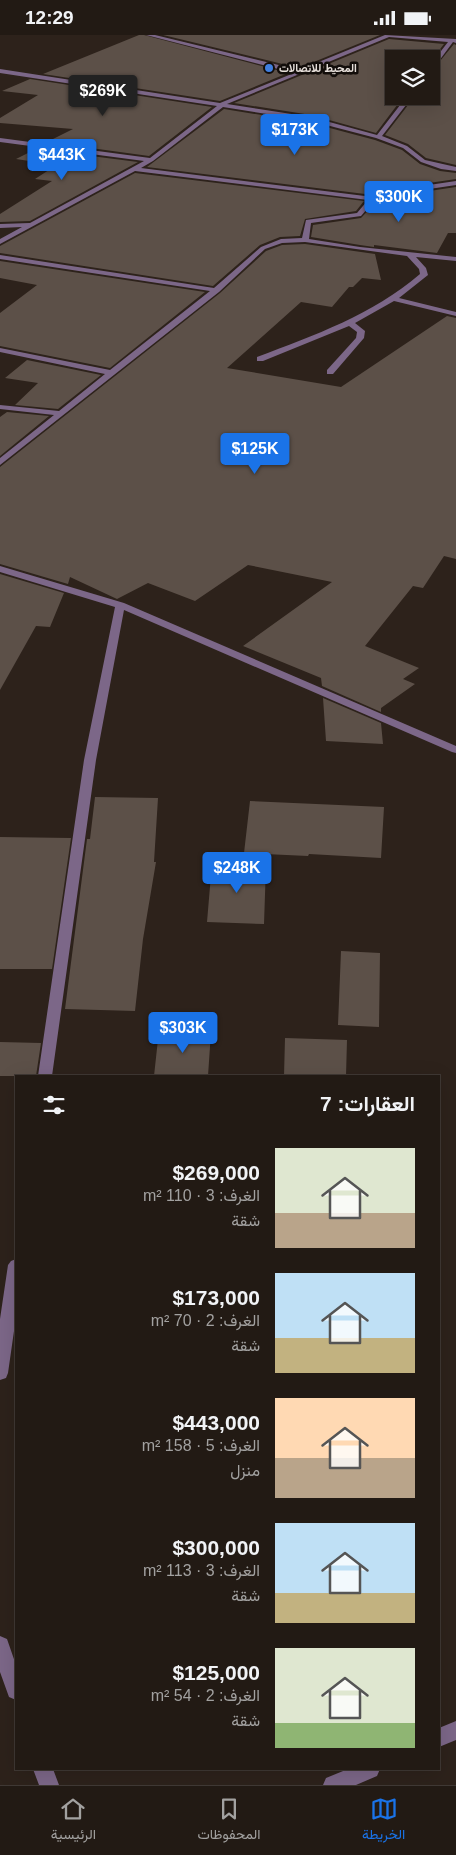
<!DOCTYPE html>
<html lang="ar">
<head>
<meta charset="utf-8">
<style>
  :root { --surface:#221a14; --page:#2a231d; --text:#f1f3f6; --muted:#a2a1a0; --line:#3f3834; --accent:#1a73e8 }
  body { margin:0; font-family:Arial,Vazirmatn,sans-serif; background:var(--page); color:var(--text); direction:rtl; height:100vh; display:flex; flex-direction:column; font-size:19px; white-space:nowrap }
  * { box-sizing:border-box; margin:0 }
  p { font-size:16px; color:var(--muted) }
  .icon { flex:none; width:28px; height:28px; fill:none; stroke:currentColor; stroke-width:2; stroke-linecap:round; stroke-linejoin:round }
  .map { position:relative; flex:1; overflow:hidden; direction:ltr }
  .panel { position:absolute; left:15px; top:1040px; width:425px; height:695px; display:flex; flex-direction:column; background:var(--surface); border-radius:0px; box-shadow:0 5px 20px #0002,0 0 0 1px var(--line); direction:rtl }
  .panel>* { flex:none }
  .controls { position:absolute; left:385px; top:15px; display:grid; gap:10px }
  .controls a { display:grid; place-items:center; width:55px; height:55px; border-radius:0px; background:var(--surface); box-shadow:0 5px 20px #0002,0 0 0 1px var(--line); font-size:25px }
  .price { position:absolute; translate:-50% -42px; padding:0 11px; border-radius:5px; background:var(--accent); color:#fff; font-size:16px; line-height:32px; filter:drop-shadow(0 1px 2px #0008) }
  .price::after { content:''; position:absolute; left:50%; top:30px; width:15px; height:11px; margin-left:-8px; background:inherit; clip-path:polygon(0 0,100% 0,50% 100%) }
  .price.selected { background:#222; color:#fff }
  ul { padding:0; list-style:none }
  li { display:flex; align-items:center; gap:15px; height:125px; padding:0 25px }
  li span { display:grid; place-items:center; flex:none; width:140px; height:100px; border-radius:0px; color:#555 }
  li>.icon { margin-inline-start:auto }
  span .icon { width:60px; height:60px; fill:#fffc; stroke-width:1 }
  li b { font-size:21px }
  h2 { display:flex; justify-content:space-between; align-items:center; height:60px; padding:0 25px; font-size:21px }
  .status { display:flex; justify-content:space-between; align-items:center; height:35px; padding:0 25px; background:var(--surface); direction:ltr }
  .status svg { height:14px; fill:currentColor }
  .tab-bar { display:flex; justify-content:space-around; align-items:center; height:70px; border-top:1px solid var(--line); background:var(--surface); font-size:14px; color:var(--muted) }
  .tab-bar a { display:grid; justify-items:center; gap:2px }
  .tab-bar .selected { color:var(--accent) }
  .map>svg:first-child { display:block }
  .building { fill:#5c5048 }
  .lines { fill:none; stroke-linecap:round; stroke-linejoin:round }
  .minor { fill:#7c6788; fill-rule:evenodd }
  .shop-dot { fill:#3f7fe0; stroke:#120d0a; stroke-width:2 }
  .labels { text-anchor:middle; stroke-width:5; stroke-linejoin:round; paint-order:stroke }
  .far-poi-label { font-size:11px; font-weight:bold; fill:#e5ded9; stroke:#120d0a; text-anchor:start }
</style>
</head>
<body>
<div class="status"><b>12:29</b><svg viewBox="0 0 49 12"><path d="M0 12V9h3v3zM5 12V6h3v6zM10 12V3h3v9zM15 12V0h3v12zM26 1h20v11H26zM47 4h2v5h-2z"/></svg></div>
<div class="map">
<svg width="456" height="1750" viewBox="0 0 456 1750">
  <rect width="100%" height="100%" fill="#2d221b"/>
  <path class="building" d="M 139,0 L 144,0 L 288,38 L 220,66 L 43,39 Z
    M 163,0 L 380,0 L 299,33 Z
    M 389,4 L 444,9 L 431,26 L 431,24 L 394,24 L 394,61 L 404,61 L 376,98 L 311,80 L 234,68 Z
    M 454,9 L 456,10 L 456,130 L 426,123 L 408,109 L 385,100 L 415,61 L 431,61 L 431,37 Z
    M 30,44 L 212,72 L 149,121 L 47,107 L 73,94 L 0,88 L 0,83 L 38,60 L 2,56 Z
    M 224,74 L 311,88 L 375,105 L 402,115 L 420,129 L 440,136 L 456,138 L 456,144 L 395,153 L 373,160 L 147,132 Z
    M 36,114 L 138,127 L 30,186 L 0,187 L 0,179 L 52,146 L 35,144 L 52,133 L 44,132 L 49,129 L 16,124 Z
    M 135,138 L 364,166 L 356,176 L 305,184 L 300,201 L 280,202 L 260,210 L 213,251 L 0,218 L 0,211 Z
    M 456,152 L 456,198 L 448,198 L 437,218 L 374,210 L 374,212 L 360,210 L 311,202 L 313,190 L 361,183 L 376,167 L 396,161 Z
    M 305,209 L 375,219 L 381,245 L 362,243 L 353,252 L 349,252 L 332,272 L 301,267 L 227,333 L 341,352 L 447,281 L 456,283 L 456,524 L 444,521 L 423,553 L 413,551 L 365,611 L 419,633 L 403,644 L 415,649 L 381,673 L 381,677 L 322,651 L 321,643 L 243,611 L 332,547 L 248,530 L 195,566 L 148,548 L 117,564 L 70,542 L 68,549 L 0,529 L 0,432 L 220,258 L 266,216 L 282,210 Z
    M 0,226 L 205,257 L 110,333 L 0,311 L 0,278 L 37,250 L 0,243 Z
    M 27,325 L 101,340 L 58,374 L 15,370 L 38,348 L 5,343 Z
    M 7,377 L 49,381 L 0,421 L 0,382 Z
    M 0,539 L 64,558 L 50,592 L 36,591 L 0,655 Z
    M 323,663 L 381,688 L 383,709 L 326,706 Z
    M 95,762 L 158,763 L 154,827 L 156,827 L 143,904 L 135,976 L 65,974 L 87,804 L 90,804 Z
    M 250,766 L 384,772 L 381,823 L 309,819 L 308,821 L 244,818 Z
    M 0,802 L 71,803 L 52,934 L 0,934 Z
    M 212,828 L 266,830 L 264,889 L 207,887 Z
    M 341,916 L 380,918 L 379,992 L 338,990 Z
    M 159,995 L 211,997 L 208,1041 L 154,1041 Z
    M 285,1003 L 347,1005 L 346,1041 L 284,1041 Z
    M 0,1007 L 41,1008 L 36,1041 L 0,1041 Z"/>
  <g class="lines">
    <path class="minor" d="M 146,0 L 155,0 L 299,35 L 385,0 L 456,4 L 456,8 L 453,7 L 433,34 L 431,35 L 431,29 L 448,7 L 389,2 L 227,69 L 311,82 L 377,100 L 407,61 L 413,61 L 382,101 L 407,111 L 425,125 L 456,132 L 456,136 L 441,134 L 421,127 L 403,113 L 376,103 L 311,86 L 223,72 L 153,126 L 141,133 L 373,162 L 395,155 L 456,146 L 456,150 L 396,159 L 375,165 L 361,181 L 311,188 L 309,204 L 360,212 L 456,222 L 456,226 L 416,222 L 426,233 L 428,240 L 399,263 L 456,277 L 456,281 L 394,266 L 355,288 L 365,296 L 364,303 L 333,339 L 327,339 L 327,335 L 356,303 L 357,297 L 349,291 L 263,326 L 257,326 L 257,322 C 315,300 372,280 420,239 L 419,234 L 407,221 L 305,207 L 282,208 L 265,214 L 219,257 L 0,430 L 0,423 L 54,380 L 0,374 L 0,370 L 59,376 L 105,339 L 0,317 L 0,313 L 110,335 L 210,256 L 0,224 L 0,220 L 214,253 L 261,212 L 281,204 L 302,203 L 306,185 L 357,178 L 368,165 L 135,136 L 0,209 L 0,204 L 22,192 L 0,193 L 0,189 L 30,188 L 144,126 L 0,107 L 0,103 L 150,123 L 217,71 L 0,38 L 0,34 L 220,68 L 294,38 Z
      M 0,531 L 124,568 L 456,711 L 456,718 L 452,717 L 124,575 L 96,725 L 52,1041 L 38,1041 L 84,725 L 115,572 L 0,537 Z
      M 16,1224 L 16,1282 L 8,1338 L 6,1343 L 0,1345 L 0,1284 L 8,1230 L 11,1226 Z
      M 0,1601 L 7,1604 L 16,1630 L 16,1665 L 9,1662 L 0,1637 Z
      M 456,1686 L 456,1705 L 439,1712 L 439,1693 Z
      M 33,1734 L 53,1734 L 59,1750 L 39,1750 Z
      M 348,1734 L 380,1734 L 377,1741 L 356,1750 L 323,1750 L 326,1743 Z"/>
  </g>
  <circle class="shop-dot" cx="269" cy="33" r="5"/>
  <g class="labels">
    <g class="far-poi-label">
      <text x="279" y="37">المحيط للاتصالات</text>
    </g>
  </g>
</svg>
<div class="controls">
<a><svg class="icon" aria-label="layers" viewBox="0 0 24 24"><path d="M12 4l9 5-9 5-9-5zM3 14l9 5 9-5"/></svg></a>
</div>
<b class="price selected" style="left:103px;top:82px">$269K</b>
<b class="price" style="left:295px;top:121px">$173K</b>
<b class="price" style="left:62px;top:146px">$443K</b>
<b class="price" style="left:399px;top:188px">$300K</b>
<b class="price" style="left:255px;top:440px">$125K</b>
<b class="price" style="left:237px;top:859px">$248K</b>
<b class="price" style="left:183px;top:1019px">$303K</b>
<section class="panel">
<h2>العقارات: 7<svg class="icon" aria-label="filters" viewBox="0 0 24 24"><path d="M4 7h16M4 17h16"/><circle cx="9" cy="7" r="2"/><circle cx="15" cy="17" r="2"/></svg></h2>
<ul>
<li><span style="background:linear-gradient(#dfe7d0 65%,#b9a48a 0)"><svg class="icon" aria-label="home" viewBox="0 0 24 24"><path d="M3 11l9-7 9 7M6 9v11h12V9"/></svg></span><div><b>$269,000</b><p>الغرف: 3 · 110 m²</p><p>شقة</p></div></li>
<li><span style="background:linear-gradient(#bfe0f5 65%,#c2b280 0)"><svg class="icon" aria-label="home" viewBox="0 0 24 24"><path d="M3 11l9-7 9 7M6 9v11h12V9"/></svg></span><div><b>$173,000</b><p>الغرف: 2 · 70 m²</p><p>شقة</p></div></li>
<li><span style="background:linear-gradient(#ffd9b3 60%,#b9a48a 0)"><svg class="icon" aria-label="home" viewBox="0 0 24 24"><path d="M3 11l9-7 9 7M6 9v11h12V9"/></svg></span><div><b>$443,000</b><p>الغرف: 5 · 158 m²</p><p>منزل</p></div></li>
<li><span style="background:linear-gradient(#bfe0f5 70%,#c2b280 0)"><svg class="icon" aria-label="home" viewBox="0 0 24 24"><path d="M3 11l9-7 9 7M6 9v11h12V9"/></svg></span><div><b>$300,000</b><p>الغرف: 3 · 113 m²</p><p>شقة</p></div></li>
<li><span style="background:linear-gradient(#dfe7d0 75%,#8fb573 0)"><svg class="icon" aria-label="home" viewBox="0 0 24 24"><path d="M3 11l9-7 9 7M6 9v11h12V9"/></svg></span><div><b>$125,000</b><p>الغرف: 2 · 54 m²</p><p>شقة</p></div></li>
</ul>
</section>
</div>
<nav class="tab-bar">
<a class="selected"><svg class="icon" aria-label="map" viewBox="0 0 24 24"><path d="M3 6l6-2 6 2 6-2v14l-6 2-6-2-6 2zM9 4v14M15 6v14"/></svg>الخريطة</a>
<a><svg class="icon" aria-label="saved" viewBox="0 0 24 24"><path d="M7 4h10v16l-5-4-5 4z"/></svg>المحفوظات</a>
<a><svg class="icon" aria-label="home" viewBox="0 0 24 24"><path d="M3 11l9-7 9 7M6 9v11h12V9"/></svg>الرئيسية</a>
</nav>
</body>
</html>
